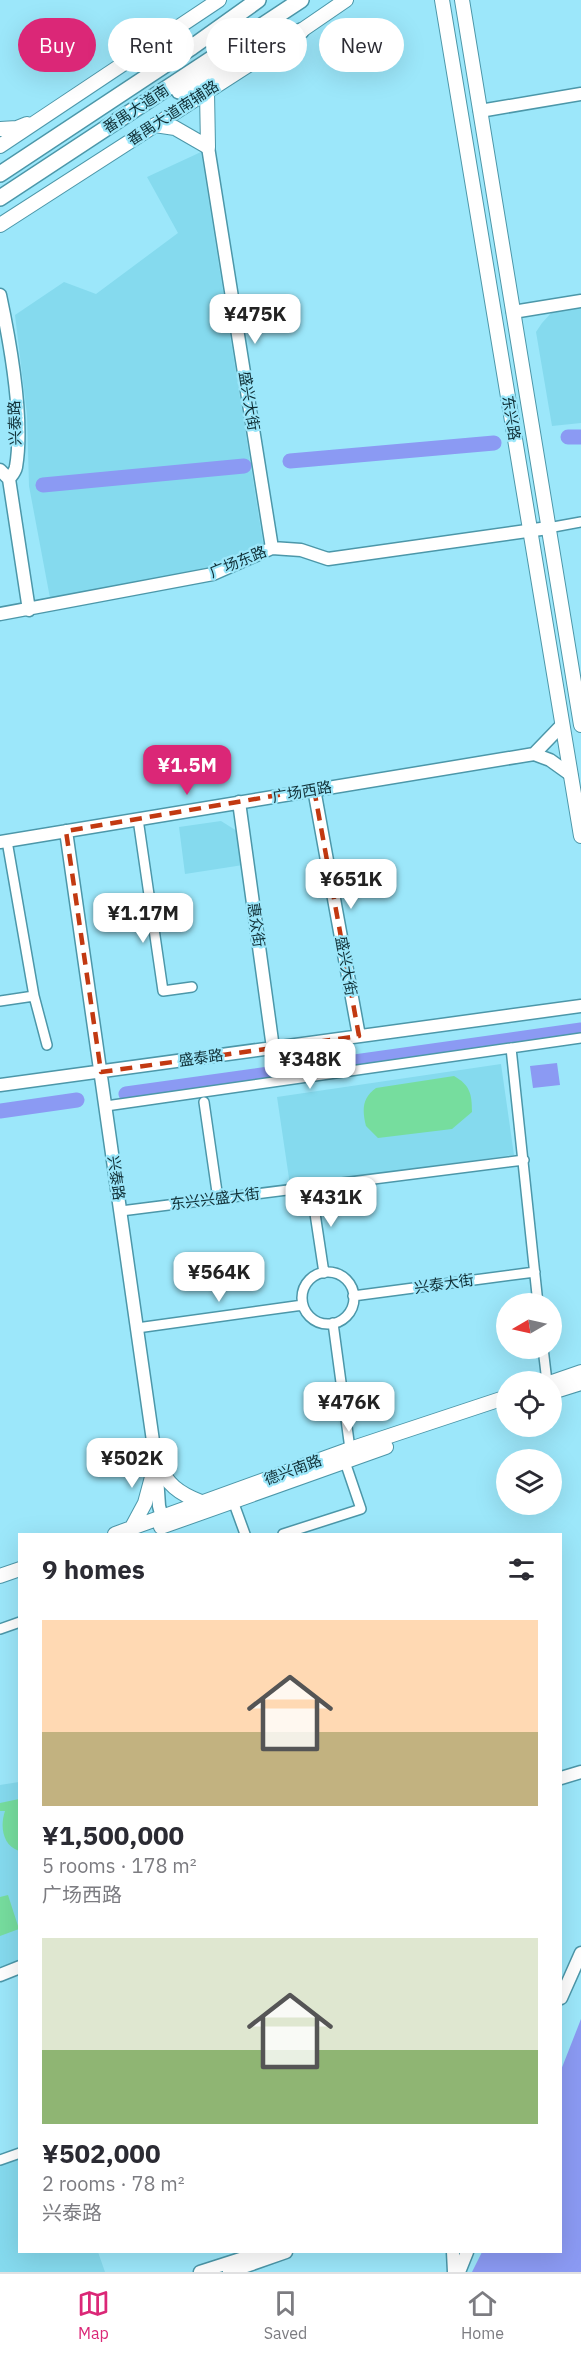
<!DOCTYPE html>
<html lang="en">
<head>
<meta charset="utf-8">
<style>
  :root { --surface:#fff; --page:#f7f7f7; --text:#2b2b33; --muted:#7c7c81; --line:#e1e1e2; --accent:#db2777 }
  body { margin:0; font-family:"IBM Plex Sans","Noto Sans SC",sans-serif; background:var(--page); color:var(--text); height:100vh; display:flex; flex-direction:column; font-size:22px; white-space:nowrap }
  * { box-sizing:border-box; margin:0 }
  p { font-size:20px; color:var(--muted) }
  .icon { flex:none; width:33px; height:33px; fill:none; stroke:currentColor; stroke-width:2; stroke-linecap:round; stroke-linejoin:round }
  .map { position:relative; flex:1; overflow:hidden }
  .sheet { position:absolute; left:18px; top:1533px; width:544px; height:720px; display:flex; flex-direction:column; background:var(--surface); border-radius:0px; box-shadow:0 6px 24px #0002 }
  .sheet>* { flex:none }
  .banner { position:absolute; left:18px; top:18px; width:546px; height:54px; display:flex; gap:12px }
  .needle { width:39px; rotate:261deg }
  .buttons { position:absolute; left:496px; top:1293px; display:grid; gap:12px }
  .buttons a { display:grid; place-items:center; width:66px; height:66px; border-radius:50%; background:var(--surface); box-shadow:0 6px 24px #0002; font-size:30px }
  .price { position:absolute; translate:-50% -51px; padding:0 14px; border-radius:12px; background:#fff; color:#222; font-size:20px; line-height:39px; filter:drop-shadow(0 2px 3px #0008) }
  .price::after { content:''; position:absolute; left:50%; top:36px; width:18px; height:14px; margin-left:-9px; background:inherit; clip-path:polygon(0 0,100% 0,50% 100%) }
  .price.active { background:var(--accent); color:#fff }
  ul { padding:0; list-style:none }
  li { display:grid; align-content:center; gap:12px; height:318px; padding:0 24px }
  li span { display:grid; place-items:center; height:186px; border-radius:0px; color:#555 }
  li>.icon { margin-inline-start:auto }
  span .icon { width:108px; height:108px; fill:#fffc; stroke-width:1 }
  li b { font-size:26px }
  h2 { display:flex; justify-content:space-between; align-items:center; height:72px; padding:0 24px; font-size:26px }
  .tag { padding:0 21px; border-radius:27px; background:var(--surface); box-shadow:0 6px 24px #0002; font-size:21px; line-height:54px }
  .tag.active { background:var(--accent); color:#fff }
  .tabs { display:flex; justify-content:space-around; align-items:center; height:84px; border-top:2px solid var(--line); background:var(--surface); font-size:16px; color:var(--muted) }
  .tabs a { display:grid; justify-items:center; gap:3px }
  .tabs .active { color:var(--accent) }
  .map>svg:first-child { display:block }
  .built { fill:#85daee }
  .green { fill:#76dd9e }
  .water { fill:#8b9af3 }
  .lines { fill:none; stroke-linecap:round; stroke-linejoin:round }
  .river { stroke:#8b9af3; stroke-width:15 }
  .minor-casing { stroke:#4c97a9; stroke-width:12 }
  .tertiary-casing { stroke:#4c97a9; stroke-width:15 }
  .secondary-casing { stroke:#4c97a9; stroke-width:16 }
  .trunk-casing { stroke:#4c97a9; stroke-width:18 }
  .minor { stroke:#fff; stroke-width:9 }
  .tertiary { stroke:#fff; stroke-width:12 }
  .secondary { stroke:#fff; stroke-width:14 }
  .trunk { stroke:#fff; stroke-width:15 }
  .marked { fill:none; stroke:#c23911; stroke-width:4.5; stroke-dasharray:12 8; stroke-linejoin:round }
  .labels { text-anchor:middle; stroke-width:4.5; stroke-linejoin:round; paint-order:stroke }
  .street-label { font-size:15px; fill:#103037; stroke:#9ce7fa }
</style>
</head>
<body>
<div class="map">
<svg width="581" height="2272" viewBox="0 0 581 2272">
  <rect width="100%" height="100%" fill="#9ce7fa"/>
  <path class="built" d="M 201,152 L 264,549 L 206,570 L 50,598 L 29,486 L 27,415 L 15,315 L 64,282 L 96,294 L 178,233 L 147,177 Z
    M 581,308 L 581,423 L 552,426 L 536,332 L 542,323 L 553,311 Z
    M 221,821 L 237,831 L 243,865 L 185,874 L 179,827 Z
    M 501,1064 L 514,1155 L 290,1185 L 277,1097 Z
    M 19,1782 L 19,1962 L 0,1969 L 0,1785 Z
    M 19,2156 L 20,2252 L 98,2252 L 105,2272 L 0,2272 L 0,2163 Z"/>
  <path class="green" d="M 454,1076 C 470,1085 472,1094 472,1112 L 452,1129 L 378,1138 L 366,1126 C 362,1110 362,1098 376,1088 Z
    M 19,1799 L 20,1799 L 19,1851 C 2,1845 0,1826 5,1811 L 0,1811 L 0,1803 Z
    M 8,1895 L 19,1929 L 0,1936 L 0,1897 Z"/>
  <path class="water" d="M 557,1063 L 560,1085 L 533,1088 L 530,1066 Z
    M 581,2019 L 581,2272 L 472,2272 L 482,2252 L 561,2252 L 561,2070 Z"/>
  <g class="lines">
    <path class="river" d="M 568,437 L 581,437
      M 290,461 L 494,443
      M 43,485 L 244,466
      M 126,1094 L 581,1030
      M 0,1111 L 77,1100"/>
    <defs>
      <path id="minor" d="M 548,528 L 581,522
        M 138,819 L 163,991 L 192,987
        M 34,996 L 47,1045
        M 0,1001 L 34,996 L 7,841
        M 511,1048 L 538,1304
        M 204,1102 L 218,1199
        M 106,1106 L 581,1038
        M 311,1187 L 324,1273
        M 121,1211 L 524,1160
        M302 1298a26 26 0 1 1 52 0a26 26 0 1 1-52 0Z
        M 353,1296 L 535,1272
        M 333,1323 L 350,1449
        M 137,1328 L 303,1305
        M 543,1348 L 547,1382
        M 233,1501 L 245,1534
        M 283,1534 L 361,1509 L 345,1462
        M 0,1629 L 20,1622
        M 0,2160 L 20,2153"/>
      <path id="tertiary" d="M 480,111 L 581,94
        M 208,147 L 272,548
        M 0,295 C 10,342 24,420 16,467 C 15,472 12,475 9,479
        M 513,312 L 581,301
        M 0,470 L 9,479 L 29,610
        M 0,614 L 213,574 L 272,548 L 301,550 L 328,559 L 548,528
        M 534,754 L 562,725
        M 314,789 L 359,1036
        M 239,802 L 273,1048
        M 66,831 L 156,1462 L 159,1506 L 164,1525
        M 0,842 L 534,754 L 550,760 L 571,775
        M 0,1085 L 581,1006
        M 561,1778 L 581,1772
        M 0,1975 L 20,1967
        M 561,1998 L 581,1953
        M 453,2252 L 454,2272
        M 200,2272 L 262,2252
        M 229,2272 L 286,2252
        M 459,2272 L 467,2252"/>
      <path id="secondary" d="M 442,0 L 581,836
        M 462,0 L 581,725
        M 292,37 L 346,0
        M 207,92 L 208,147
        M 155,125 L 175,128 L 208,147
        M 0,129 L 17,128 L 27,124
        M 0,146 L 219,0
        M 0,225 L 261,57
        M 552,1382 L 581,1372
        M 552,1392 L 581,1383
        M 156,1462 C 168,1485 178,1493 201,1502
        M 161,1527 L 386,1447
        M 131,1529 L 145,1503 L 156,1462
        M 115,1534 L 350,1449 L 507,1397
        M 0,1576 L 20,1569"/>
      <path id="trunk" d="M 179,91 L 301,31
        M 0,174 L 192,47 L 258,0
        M 0,198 L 301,0"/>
    </defs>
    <use href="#minor" class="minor-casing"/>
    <use href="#tertiary" class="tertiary-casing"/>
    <use href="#secondary" class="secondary-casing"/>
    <use href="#trunk" class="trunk-casing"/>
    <use href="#minor" class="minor"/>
    <use href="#tertiary" class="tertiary"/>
    <use href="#secondary" class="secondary"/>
    <use href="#trunk" class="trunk"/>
  </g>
  <path class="marked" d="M 314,789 L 359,1036 L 101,1072 L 66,831 Z"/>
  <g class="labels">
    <g class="street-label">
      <text transform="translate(136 109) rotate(-33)" y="5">番禺大道南</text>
      <text transform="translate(173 113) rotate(-33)" y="5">番禺大道南辅路</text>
      <text transform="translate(249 401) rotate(81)" y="5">盛兴大街</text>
      <text transform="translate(511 418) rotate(81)" y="5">东兴路</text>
      <text transform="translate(15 423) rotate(-92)" y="5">兴泰路</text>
      <text transform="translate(238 562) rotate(-22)" y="5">广场东路</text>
      <text transform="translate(302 792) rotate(-10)" y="5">广场西路</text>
      <text transform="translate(256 925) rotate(82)" y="5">惠众街</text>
      <text transform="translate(346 966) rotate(80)" y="5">盛兴大街</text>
      <text transform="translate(201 1058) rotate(-8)" y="5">盛泰路</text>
      <text transform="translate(116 1178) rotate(82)" y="5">兴泰路</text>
      <text transform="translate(215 1199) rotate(-7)" y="5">东兴兴盛大街</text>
      <text transform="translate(444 1284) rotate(-8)" y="5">兴泰大街</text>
      <text transform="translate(293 1470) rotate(-20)" y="5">德兴南路</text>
    </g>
  </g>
</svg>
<div class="buttons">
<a><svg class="needle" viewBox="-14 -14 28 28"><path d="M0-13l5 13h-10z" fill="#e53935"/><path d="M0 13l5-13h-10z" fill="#7c7c81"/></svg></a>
<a><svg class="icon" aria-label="locate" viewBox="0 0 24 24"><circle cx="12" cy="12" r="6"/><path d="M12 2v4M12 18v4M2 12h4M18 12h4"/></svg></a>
<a><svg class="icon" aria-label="layers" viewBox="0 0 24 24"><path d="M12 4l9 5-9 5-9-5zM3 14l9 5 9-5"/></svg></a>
</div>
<b class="price" style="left:255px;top:345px">¥475K</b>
<b class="price active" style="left:187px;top:796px">¥1.5M</b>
<b class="price" style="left:351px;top:910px">¥651K</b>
<b class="price" style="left:143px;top:944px">¥1.17M</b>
<b class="price" style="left:310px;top:1090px">¥348K</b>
<b class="price" style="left:331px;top:1228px">¥431K</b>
<b class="price" style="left:219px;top:1303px">¥564K</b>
<b class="price" style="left:349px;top:1433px">¥476K</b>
<b class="price" style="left:132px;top:1489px">¥502K</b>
<div class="banner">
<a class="tag active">Buy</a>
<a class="tag">Rent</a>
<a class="tag">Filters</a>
<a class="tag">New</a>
</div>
<section class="sheet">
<h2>9 homes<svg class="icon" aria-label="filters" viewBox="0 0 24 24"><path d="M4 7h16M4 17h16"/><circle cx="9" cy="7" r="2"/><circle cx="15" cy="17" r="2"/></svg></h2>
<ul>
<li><span style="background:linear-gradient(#ffd9b3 60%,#c2b280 0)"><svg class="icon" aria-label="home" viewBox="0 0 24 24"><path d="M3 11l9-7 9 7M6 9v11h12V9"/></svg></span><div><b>¥1,500,000</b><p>5 rooms · 178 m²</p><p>广场西路</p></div></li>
<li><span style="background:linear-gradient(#dfe7d0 60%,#8fb573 0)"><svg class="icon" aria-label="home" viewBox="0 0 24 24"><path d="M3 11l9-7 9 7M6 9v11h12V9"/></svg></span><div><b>¥502,000</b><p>2 rooms · 78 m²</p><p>兴泰路</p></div></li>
</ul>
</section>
</div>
<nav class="tabs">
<a class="active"><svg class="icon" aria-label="map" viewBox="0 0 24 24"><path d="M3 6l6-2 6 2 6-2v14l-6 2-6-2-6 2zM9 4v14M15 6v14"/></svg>Map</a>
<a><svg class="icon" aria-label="saved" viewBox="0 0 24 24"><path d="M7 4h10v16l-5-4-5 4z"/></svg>Saved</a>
<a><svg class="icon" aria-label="home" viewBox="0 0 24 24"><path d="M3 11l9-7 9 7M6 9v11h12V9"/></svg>Home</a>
</nav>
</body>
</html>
